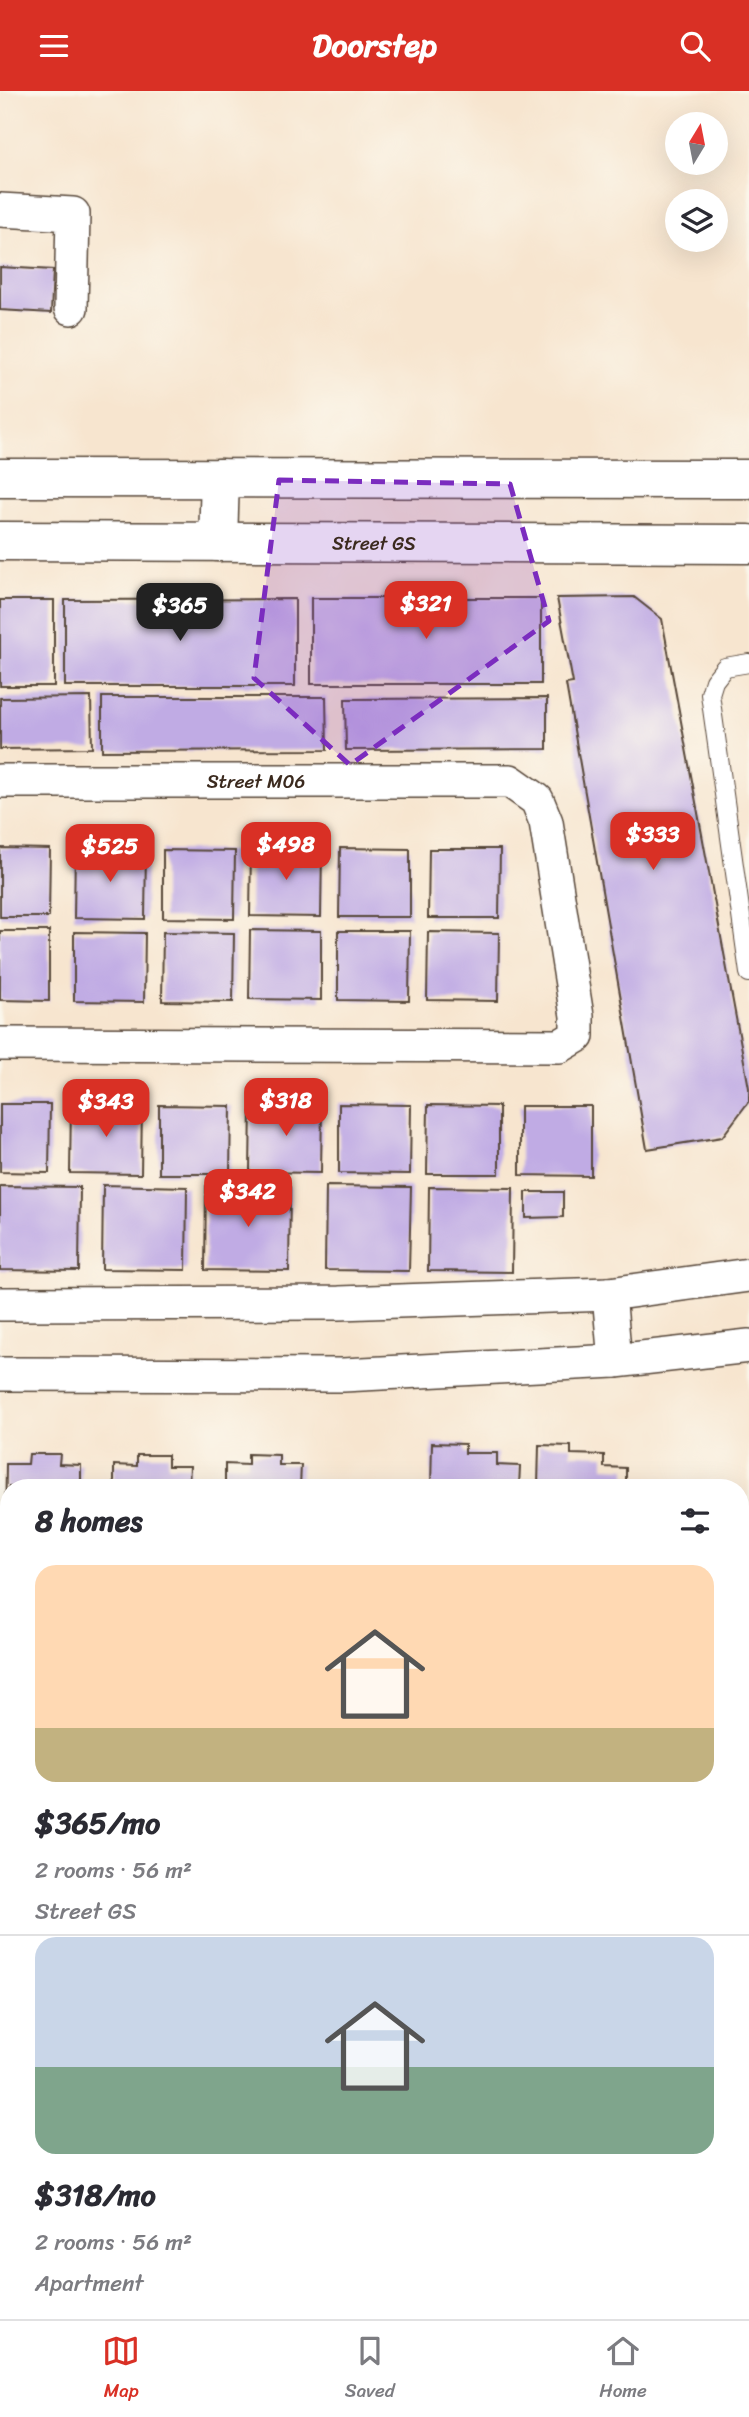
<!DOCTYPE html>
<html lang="en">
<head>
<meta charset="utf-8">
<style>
  :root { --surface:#fff; --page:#f7f7f7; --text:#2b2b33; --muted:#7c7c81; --line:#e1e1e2; --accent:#d93025 }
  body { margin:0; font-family:Sriracha,sans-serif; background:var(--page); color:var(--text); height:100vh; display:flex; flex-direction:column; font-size:26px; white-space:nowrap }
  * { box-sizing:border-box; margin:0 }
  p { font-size:23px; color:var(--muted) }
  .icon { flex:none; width:38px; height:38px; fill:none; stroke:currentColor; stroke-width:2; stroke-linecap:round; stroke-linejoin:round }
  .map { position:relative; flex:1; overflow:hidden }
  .details { position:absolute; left:0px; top:1388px; width:749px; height:842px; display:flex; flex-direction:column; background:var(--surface); border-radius:28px 28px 0 0; box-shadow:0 7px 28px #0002 }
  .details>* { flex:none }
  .needle { width:46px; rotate:10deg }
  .buttons { position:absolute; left:665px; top:21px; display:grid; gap:14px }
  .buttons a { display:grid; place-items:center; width:63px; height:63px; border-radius:50%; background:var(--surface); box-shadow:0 7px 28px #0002; font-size:35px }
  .price { position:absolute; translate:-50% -60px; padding:0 16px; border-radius:14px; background:var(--accent); color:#fff; font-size:23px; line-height:46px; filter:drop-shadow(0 2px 4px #0008) }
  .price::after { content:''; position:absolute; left:50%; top:42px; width:21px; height:16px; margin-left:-10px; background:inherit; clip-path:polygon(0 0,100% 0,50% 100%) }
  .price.active { background:#222; color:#fff }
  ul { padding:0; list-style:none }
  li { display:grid; align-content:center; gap:14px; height:371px; padding:0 35px }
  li+li { border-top:2px solid var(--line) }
  li span { display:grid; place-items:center; height:217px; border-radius:21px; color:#555 }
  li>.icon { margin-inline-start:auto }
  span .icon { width:126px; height:126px; fill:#fffc; stroke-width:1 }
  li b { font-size:30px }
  h2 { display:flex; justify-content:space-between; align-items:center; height:84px; padding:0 35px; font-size:30px }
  header { display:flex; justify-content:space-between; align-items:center; height:91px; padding:0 35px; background:var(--accent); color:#fff; font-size:32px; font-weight:800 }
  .dock { display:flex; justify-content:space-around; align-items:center; height:98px; border-top:2px solid var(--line); background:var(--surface); font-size:19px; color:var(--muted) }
  .dock a { display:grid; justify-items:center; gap:4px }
  .dock .active { color:var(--accent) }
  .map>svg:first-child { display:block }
  .building { fill:#c0abe4 }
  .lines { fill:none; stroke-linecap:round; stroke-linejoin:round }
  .lane-casing { stroke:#574639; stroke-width:20 }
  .street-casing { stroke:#574639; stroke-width:36 }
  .secondary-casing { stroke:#574639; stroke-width:41 }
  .lane { stroke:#fff; stroke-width:18 }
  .street { stroke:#fff; stroke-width:33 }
  .secondary { stroke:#fff; stroke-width:38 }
  .marked { fill:#7b2cbf; fill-opacity:0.2; stroke:#7b2cbf; stroke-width:5; stroke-dasharray:14 9; stroke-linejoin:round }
  .labels { text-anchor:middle; stroke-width:5; stroke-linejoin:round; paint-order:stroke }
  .street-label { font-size:19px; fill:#3b2a1e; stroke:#fbf7ec }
</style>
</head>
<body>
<header><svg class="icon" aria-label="menu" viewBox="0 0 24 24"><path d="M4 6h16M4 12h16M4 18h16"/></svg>Doorstep<svg class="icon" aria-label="search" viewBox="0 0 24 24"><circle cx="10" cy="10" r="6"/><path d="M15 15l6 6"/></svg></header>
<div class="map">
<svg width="749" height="2228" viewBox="0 0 749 2228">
  <rect width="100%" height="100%" fill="#fbf7ec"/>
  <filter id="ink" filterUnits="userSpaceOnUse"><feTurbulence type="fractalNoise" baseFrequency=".0143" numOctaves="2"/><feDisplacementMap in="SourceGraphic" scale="14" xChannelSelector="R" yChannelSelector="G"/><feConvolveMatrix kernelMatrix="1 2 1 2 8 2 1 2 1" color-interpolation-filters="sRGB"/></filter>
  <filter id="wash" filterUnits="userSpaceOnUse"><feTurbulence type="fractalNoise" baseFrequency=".00686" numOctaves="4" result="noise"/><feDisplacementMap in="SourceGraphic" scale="28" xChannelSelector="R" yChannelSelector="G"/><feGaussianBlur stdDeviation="1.57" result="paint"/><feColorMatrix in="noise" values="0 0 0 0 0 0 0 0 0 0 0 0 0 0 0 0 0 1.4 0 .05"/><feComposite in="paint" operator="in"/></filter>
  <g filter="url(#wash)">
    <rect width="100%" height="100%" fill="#f7e5cf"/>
    <g id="blocks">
      <path class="building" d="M 0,176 L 53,179 L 51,222 L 0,219 Z
        M 634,506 L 662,528 L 749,997 L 749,1010 L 722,1046 L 647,1058 L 566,593 L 573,592 L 557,507 Z
        M 311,507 L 541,507 L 541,593 L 311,593 Z
        M 295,508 L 295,595 L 65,595 L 65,509 Z
        M 0,509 L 54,509 L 54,595 L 0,595 Z
        M 91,606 L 92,657 L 0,658 L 0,607 Z
        M 102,606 L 326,606 L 327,659 L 102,660 Z
        M 547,607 L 547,658 L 346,659 L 345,608 Z
        M 0,757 L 50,758 L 49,826 L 0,826 Z
        M 251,757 L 322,757 L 321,826 L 250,825 Z
        M 340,757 L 410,758 L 410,826 L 339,826 Z
        M 75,758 L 146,758 L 145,828 L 74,827 Z
        M 429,758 L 500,758 L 499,827 L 428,827 Z
        M 163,759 L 235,760 L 234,828 L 163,827 Z
        M 250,839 L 321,840 L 321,909 L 249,908 Z
        M 0,840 L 49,840 L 49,910 L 0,909 Z
        M 338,840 L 410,840 L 409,910 L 338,909 Z
        M 74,841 L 145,842 L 144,911 L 74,910 Z
        M 163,841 L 234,842 L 233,911 L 162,910 Z
        M 428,841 L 499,842 L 498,910 L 427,909 Z
        M 251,1012 L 322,1013 L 321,1082 L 250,1081 Z
        M 0,1013 L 50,1013 L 49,1082 L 0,1081 Z
        M 71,1013 L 142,1014 L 141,1083 L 70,1082 Z
        M 339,1013 L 411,1014 L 410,1083 L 339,1082 Z
        M 159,1014 L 231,1015 L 230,1083 L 159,1083 Z
        M 428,1014 L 499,1015 L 499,1083 L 427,1083 Z
        M 520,1015 L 591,1015 L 591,1085 L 520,1084 Z
        M 103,1094 L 187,1096 L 186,1179 L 102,1178 Z
        M 0,1095 L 80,1096 L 79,1180 L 0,1179 Z
        M 206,1095 L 290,1096 L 289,1180 L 205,1179 Z
        M 326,1095 L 411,1096 L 409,1180 L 325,1179 Z
        M 429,1096 L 513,1097 L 512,1181 L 428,1180 Z
        M 526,1101 L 563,1101 L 563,1126 L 526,1127 Z
        M 432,1352 L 465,1353 L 465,1362 L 497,1362 L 497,1374 L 520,1375 L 519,1396 L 431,1396 Z
        M 539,1354 L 571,1355 L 571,1363 L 604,1364 L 604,1376 L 626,1377 L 626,1396 L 538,1396 Z
        M 29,1363 L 60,1363 L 59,1373 L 81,1374 L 81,1396 L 9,1396 L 9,1442 L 5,1442 L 6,1373 L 28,1373 Z
        M 248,1363 L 279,1364 L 279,1374 L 301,1374 L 300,1396 L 225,1396 L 225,1373 L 248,1374 Z
        M 137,1364 L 168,1364 L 168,1375 L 190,1375 L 189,1396 L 114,1396 L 114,1374 L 137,1375 Z
        M 740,1872 L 749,1872 L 749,1961 L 740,1961 Z
        M 740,2084 L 749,2084 L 749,2177 L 740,2177 Z
        M 0,2094 L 4,2094 L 5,2186 L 0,2186 Z
        M 365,2221 L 385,2221 L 386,2228 L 310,2228 L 309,2225 Z
        M 396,2221 L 473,2221 L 473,2228 L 397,2228 Z
        M 482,2221 L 559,2221 L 560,2228 L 483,2228 Z
        M 563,2221 L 639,2221 L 640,2228 L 563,2228 Z
        M 646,2221 L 722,2221 L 723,2228 L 646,2228 Z
        M 300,2222 L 300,2228 L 250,2228 L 250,2226 Z
        M 219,2223 L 220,2228 L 182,2228 L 182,2226 Z"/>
    </g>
  </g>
  <g filter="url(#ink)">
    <use href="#blocks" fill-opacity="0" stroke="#574639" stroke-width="2"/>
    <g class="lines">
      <defs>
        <path id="lane" d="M 749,572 L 725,576 L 714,590 L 710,603 L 749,882"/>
        <g id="street">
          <path d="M 0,119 L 73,123 L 71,217"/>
          <path id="s1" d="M 0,690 L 510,690 L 537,709 L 546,731 L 577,925 L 577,945 L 560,955 L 0,953"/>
          <path d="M 609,1203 L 615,1270"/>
          <path d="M 0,1213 L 339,1212 L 609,1203 L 749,1184"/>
          <path d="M 0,1283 L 343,1284 L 615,1270 L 749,1255"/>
          <path d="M 740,1608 L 749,1607"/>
          <path d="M 0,1636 L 9,1636"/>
          <path d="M 740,2014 L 749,2014"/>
          <path d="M 0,2020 L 9,2020"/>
          <path d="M 738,2221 L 740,2228"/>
        </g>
        <g id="secondary">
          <path d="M 0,387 L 749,388"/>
          <path id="s2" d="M 0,450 L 749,453"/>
          <path d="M 218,451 L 220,387"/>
        </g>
      </defs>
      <use href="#lane" class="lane-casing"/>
      <use href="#street" class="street-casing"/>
      <use href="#secondary" class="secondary-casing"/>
      <use href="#lane" class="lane"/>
      <use href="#street" class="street"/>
      <use href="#secondary" class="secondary"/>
    </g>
  </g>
  <path class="marked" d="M 279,389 L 510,393 L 549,530 L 350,674 L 254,587 Z"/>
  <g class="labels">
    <g class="street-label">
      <text dy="7" stroke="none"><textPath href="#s2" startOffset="374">Street GS</textPath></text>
      <text dy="7" stroke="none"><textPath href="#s1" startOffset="256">Street M06</textPath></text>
    </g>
  </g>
</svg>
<div class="buttons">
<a><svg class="needle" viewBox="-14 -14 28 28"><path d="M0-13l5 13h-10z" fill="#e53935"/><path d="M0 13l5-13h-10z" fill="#7c7c81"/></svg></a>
<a><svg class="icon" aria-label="layers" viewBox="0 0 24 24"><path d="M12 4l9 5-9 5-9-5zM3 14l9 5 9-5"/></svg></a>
</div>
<b class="price" style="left:426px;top:550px">$321</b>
<b class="price active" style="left:180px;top:552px">$365</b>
<b class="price" style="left:653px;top:781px">$333</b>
<b class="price" style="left:286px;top:791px">$498</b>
<b class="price" style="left:110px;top:793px">$525</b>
<b class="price" style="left:286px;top:1047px">$318</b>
<b class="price" style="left:106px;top:1048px">$343</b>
<b class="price" style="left:248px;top:1138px">$342</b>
<section class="details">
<h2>8 homes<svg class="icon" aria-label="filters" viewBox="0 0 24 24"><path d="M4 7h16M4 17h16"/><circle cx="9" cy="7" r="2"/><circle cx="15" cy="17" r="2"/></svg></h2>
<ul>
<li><span style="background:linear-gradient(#ffd9b3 75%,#c2b280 0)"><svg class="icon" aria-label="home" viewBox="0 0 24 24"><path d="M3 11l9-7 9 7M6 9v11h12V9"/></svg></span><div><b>$365/mo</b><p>2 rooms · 56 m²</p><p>Street GS</p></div></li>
<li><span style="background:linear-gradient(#c9d6e8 60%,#7fa58c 0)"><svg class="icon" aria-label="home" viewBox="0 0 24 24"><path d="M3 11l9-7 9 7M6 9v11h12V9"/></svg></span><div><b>$318/mo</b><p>2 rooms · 56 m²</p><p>Apartment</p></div></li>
</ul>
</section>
</div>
<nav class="dock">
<a class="active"><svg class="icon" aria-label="map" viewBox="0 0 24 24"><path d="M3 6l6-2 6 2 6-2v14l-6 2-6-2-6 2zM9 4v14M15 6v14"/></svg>Map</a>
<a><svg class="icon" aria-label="saved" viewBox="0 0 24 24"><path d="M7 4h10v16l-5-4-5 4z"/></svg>Saved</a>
<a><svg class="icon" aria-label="home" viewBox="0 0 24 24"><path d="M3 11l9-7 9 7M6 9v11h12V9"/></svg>Home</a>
</nav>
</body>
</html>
